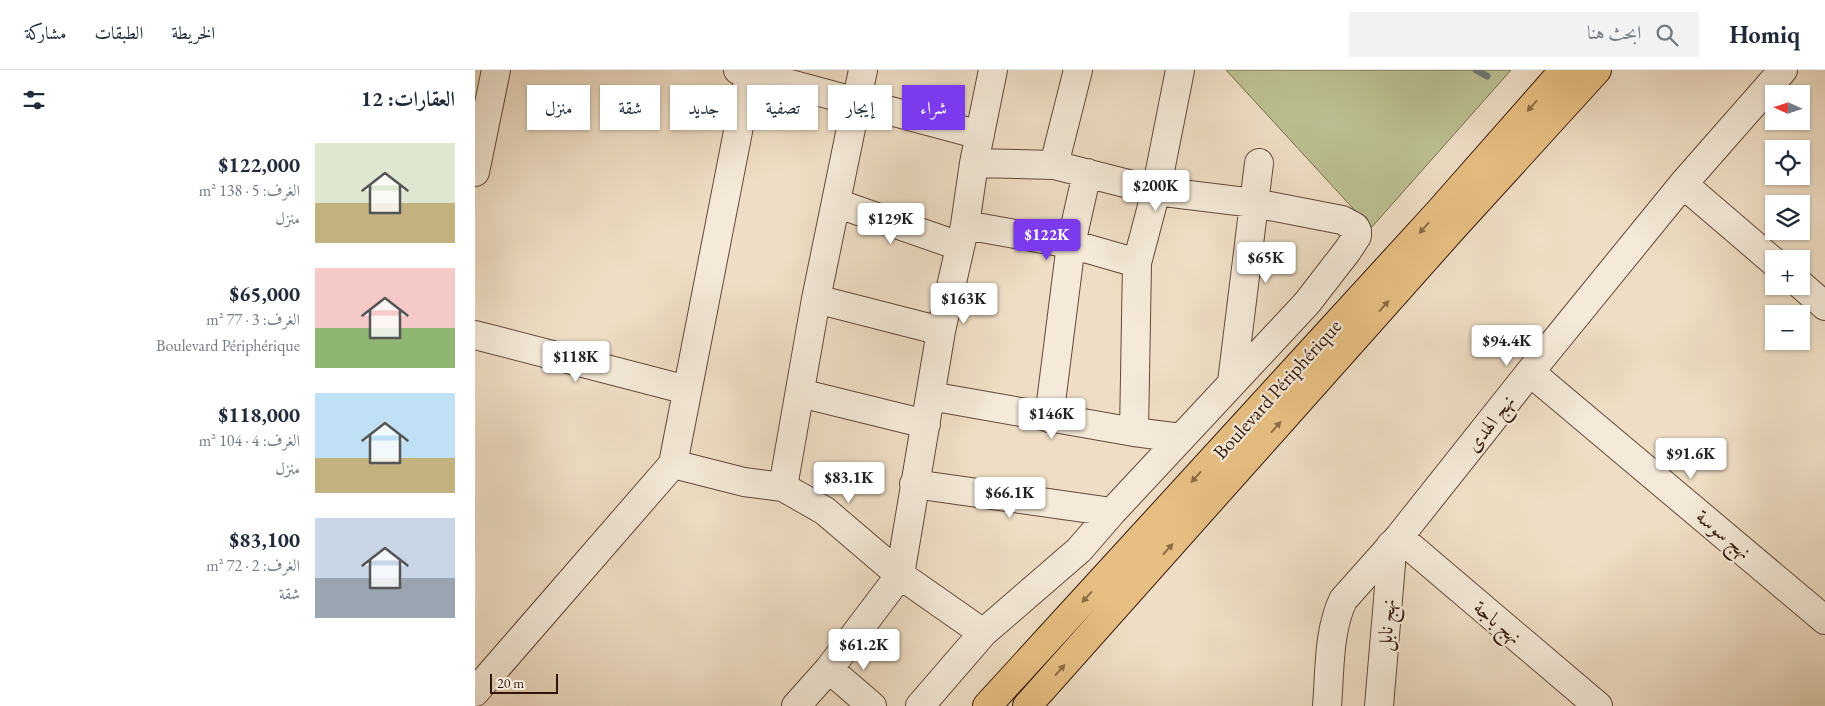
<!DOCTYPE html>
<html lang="ar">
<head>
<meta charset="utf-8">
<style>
  :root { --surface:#fff; --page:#f2f2f3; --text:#1f2937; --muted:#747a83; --line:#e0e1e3; --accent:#7c3aed }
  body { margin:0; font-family:"EB Garamond",Amiri,serif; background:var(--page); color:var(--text); direction:rtl; height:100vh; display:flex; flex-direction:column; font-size:19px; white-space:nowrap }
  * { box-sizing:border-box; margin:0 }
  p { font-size:16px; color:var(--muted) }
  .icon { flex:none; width:28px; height:28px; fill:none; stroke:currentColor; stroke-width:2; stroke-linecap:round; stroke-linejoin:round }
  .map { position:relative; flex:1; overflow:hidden; direction:ltr }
  .side { display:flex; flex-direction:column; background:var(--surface); width:475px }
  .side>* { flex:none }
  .hud { position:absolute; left:15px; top:15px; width:475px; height:45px; direction:rtl; display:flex; gap:10px }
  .needle { width:32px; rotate:273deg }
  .controls { position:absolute; left:1290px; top:15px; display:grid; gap:10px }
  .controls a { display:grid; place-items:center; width:45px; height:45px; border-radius:0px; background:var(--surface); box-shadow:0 1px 4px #0004; font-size:25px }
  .scale { position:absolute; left:15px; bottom:12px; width:68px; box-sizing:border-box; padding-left:5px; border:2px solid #33160a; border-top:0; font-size:14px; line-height:18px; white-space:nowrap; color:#33160a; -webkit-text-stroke:4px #f5ead9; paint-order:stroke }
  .price { position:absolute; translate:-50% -42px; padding:0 11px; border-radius:5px; background:#fff; color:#222; font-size:16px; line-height:32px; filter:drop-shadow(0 1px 2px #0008) }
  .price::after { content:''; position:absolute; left:50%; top:30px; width:15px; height:11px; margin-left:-8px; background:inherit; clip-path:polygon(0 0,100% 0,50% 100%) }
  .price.current { background:var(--accent); color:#fff }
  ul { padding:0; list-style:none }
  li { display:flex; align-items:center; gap:15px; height:125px; padding:0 20px }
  li span { display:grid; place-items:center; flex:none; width:140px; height:100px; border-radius:0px; color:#555 }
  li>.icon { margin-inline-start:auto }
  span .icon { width:60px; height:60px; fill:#fffc; stroke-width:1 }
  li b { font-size:21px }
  h2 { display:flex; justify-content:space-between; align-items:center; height:60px; padding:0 20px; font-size:21px }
  .chip { padding:0 18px; border-radius:0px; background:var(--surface); box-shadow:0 1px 4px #0004; font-size:18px; line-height:45px }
  .chip.current { background:var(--accent); color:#fff }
  header { display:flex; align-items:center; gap:30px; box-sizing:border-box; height:70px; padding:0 25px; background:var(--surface); border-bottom:1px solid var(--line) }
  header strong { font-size:24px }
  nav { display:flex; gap:28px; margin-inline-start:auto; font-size:18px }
  .search { width:350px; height:45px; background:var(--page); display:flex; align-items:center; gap:12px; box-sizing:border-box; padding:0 18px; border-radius:0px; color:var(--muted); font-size:19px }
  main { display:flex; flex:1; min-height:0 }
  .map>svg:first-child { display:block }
  .green { fill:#bcc092; stroke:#786b4e }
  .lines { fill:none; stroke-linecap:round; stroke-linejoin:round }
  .stream { stroke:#737876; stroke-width:7 }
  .minor-casing { stroke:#624839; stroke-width:30 }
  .highway-casing { stroke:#33160a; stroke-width:30 }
  .minor { stroke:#f5ead9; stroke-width:28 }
  .highway { stroke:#e8bf82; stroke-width:28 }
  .oneway { fill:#8e6a46 }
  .labels { text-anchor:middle; stroke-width:4.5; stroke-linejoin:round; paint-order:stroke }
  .street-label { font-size:20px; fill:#33160a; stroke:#f5ead9 }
</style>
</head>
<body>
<header>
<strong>Homiq</strong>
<div class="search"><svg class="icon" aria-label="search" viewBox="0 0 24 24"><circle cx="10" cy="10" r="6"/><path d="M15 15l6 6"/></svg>ابحث هنا</div>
<nav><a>الخريطة</a><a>الطبقات</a><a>مشاركة</a></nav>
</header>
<main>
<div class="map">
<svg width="1350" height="636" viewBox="0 0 1350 636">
  <rect width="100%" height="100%" fill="#efdec5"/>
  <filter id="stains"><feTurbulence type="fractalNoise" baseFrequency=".004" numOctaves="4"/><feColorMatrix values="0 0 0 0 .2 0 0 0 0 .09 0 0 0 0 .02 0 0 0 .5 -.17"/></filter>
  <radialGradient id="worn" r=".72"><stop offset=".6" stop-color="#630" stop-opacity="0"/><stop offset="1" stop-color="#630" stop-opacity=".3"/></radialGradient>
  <path class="green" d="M 751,0 L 1036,0 L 896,158 Z"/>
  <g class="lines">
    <path class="stream" d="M 1001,0 L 1012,6"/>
    <defs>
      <path id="minor" d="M 263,0 L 505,65
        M 579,95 L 603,0
        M 0,102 L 21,0
        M 1208,114 L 1299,192
        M 361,133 L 484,176
        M 490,155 L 596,174 L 662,193
        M 1326,215 L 1350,236
        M 341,229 L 466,261
        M 0,265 L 212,320
        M 1055,302 L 1350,550
        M 757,312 L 784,93
        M 325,323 L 451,354
        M 455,326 L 659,362 L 706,368
        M 574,348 L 596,174 L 612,103
        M 659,362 L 662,193 L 681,121 L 705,0
        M 198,394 L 269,412 L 308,417 L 350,441 L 425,505 L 508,563
        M 439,414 L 637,442
        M 308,417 L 341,229 L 388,0
        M 924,467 L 1123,636
        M 354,599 L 397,636
        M 0,622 L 198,394 L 275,0
        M 321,636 L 354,599 L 425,505 L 466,261 L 490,155 L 499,93 L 518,0
        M 445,636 L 508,563 L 604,480 L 637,442 L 832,233 L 873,180 L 882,166 L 882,161 L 880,157 L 867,150 L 779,133 L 681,121 L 579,95 L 499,93
        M 852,636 C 855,601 853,562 868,530 L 924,467 L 1055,302 L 1208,114 L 1308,0
        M 904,636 L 916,494 L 916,475"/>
      <path id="highway" d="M 512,636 L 963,143 L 1089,0
        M 552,636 L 978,158 L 1122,0"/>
    </defs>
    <use href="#minor" class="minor-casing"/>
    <use href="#highway" class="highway-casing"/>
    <use href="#minor" class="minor"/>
    <use href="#highway" class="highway"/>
  </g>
  <defs><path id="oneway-solid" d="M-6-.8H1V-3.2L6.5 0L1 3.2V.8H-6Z" transform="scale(1.25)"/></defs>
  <g class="oneway">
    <use href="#oneway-solid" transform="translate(1057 36) rotate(132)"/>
    <use href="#oneway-solid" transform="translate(949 158) rotate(132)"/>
    <use href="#oneway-solid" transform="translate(909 236) rotate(-48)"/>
    <use href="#oneway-solid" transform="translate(801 357) rotate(-48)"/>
    <use href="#oneway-solid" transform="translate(721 407) rotate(132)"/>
    <use href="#oneway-solid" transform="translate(693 479) rotate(-48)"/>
    <use href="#oneway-solid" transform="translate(612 527) rotate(132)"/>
    <use href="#oneway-solid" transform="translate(585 600) rotate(-48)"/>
  </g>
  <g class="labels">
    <g class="street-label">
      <text transform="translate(802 319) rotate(-48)" y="7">Boulevard Périphérique</text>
      <text transform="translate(1015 353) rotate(-52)" y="7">نهج الهدى</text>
      <text transform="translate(1249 464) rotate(40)" y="7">نهج سوسة</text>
      <text transform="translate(1023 552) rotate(40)" y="7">نهج باجة</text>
      <text transform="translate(911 555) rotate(-85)" y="7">نهج نابل</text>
    </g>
  </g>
  <rect width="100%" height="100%" filter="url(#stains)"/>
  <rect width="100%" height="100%" fill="url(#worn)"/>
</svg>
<div class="controls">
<a><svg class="needle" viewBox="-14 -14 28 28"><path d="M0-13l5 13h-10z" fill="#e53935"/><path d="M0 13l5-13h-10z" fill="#747a83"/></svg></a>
<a><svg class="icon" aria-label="locate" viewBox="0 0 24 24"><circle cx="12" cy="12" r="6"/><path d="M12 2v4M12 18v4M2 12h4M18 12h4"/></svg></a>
<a><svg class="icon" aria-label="layers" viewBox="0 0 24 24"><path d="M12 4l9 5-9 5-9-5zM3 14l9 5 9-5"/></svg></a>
<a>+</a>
<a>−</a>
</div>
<div class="scale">20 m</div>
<b class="price" style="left:681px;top:142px">$200K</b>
<b class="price" style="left:416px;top:175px">$129K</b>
<b class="price current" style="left:572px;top:191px">$122K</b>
<b class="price" style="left:791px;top:214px">$65K</b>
<b class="price" style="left:489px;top:255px">$163K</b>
<b class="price" style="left:1032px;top:297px">$94.4K</b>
<b class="price" style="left:101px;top:313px">$118K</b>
<b class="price" style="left:577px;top:370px">$146K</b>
<b class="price" style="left:1216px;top:410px">$91.6K</b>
<b class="price" style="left:374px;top:434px">$83.1K</b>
<b class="price" style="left:535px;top:449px">$66.1K</b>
<b class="price" style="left:389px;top:601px">$61.2K</b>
<div class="hud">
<a class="chip current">شراء</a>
<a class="chip">إيجار</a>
<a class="chip">تصفية</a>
<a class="chip">جديد</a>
<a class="chip">شقة</a>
<a class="chip">منزل</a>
</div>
</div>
<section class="side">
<h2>العقارات: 12<svg class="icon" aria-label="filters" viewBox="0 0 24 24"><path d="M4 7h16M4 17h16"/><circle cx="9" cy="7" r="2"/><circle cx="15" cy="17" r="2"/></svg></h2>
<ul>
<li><span style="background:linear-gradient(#dfe7d0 60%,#c2b280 0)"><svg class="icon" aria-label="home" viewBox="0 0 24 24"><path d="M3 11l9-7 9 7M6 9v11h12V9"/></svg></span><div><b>$122,000</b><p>الغرف: 5 · 138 m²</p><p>منزل</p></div></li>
<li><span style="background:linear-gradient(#f6c9c9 60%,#8fb573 0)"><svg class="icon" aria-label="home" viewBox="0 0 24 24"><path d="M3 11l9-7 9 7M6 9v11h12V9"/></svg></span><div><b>$65,000</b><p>الغرف: 3 · 77 m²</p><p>Boulevard Périphérique</p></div></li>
<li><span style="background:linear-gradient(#bfe0f5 65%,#c2b280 0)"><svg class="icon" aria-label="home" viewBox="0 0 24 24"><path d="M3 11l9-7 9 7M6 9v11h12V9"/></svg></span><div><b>$118,000</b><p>الغرف: 4 · 104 m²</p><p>منزل</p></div></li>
<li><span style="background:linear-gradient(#c9d6e8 60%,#9aa5b1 0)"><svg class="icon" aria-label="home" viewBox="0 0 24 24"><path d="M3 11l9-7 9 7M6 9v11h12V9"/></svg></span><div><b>$83,100</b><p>الغرف: 2 · 72 m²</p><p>شقة</p></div></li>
</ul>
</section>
</main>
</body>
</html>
